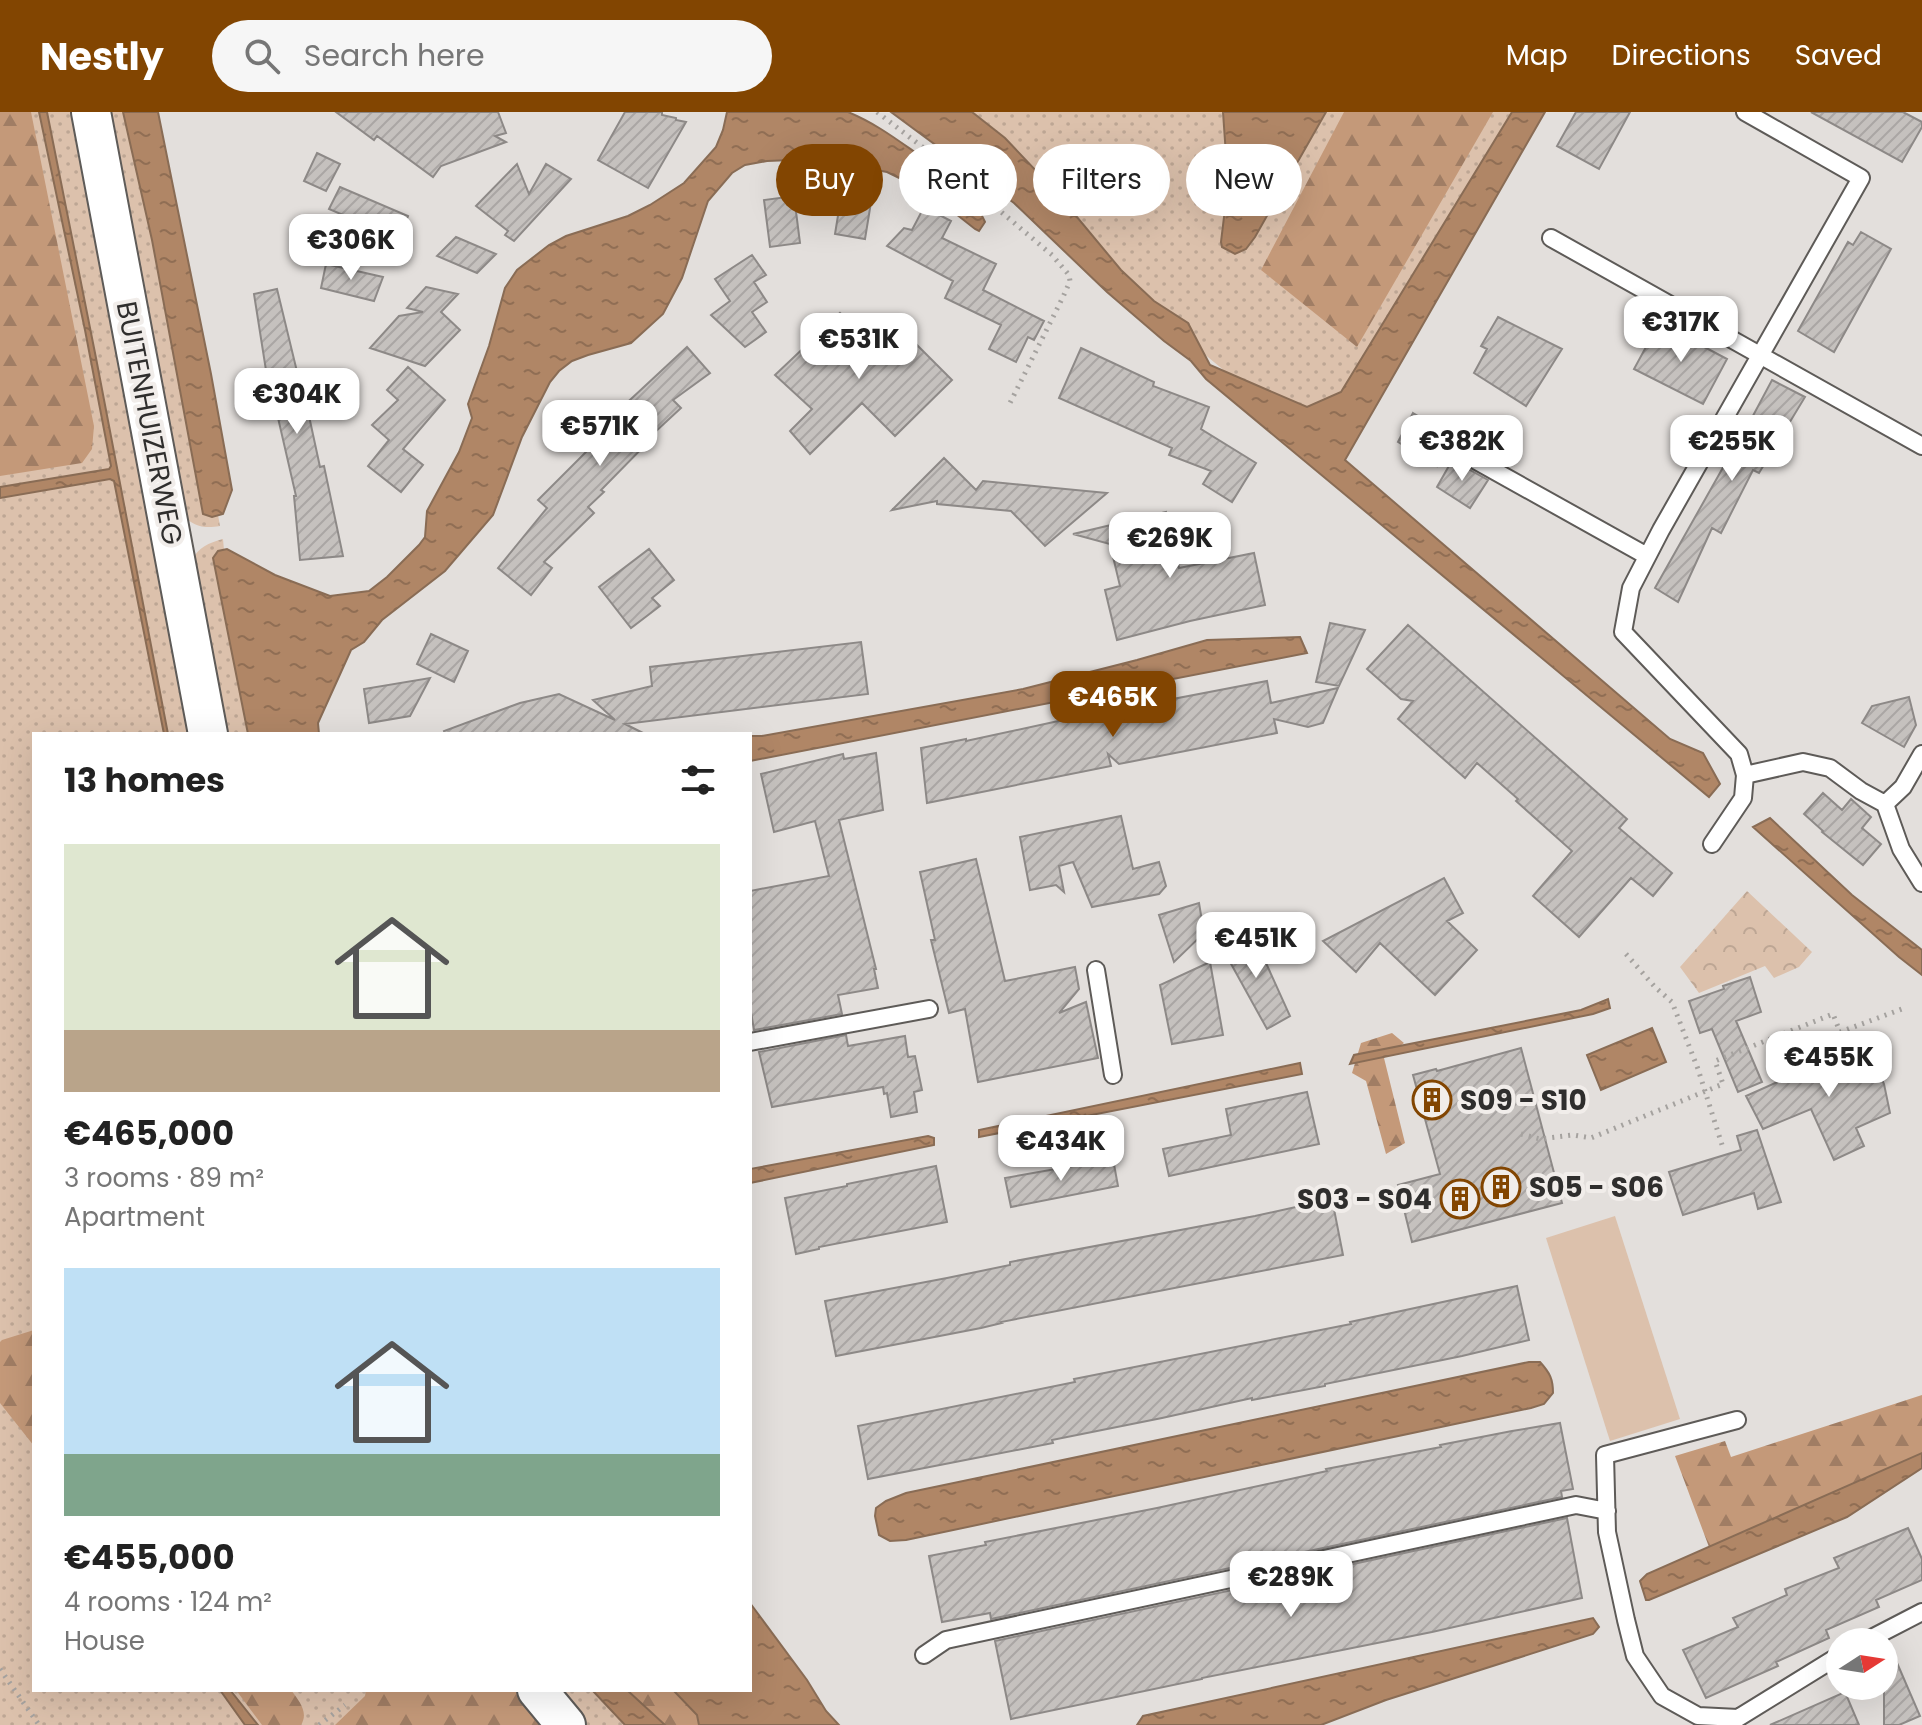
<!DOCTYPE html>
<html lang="en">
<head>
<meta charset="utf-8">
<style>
  :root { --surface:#fff; --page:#f6f6f6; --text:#222; --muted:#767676; --accent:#824501 }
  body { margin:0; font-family:Poppins,sans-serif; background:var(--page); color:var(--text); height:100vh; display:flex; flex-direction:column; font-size:30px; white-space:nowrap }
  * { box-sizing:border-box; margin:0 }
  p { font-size:26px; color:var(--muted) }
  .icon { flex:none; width:44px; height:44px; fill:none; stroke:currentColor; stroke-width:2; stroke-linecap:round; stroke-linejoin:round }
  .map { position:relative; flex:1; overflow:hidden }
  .panel { position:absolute; left:32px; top:620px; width:720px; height:960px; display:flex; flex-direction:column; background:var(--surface); border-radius:0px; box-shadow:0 8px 32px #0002 }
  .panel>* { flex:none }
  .guide { position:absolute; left:776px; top:32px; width:760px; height:72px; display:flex; gap:16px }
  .needle { width:52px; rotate:78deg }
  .buttons { position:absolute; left:1826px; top:1516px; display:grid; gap:16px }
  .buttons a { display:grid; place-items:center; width:72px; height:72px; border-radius:50%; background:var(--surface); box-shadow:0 8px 32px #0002; font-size:40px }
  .price { position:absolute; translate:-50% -68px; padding:0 18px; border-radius:16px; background:#fff; color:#222; font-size:26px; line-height:52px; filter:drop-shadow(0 2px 4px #0008) }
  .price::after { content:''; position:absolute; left:50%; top:48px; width:24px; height:18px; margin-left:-12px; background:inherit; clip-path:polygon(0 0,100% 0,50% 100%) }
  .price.on { background:var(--accent); color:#fff }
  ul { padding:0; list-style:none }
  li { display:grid; align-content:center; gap:16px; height:424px; padding:0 32px }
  li span { display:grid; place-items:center; height:248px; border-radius:0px; color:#555 }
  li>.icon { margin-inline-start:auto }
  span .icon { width:144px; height:144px; fill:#fffc; stroke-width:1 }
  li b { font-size:34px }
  h2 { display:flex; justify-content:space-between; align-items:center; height:96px; padding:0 32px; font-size:34px }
  .pill { padding:0 28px; border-radius:36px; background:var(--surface); box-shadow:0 8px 32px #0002; font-size:28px; line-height:72px }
  .pill.on { background:var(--accent); color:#fff }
  header { display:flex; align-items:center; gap:48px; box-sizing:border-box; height:112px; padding:0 40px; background:var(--accent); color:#fff }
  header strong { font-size:38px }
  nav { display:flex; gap:44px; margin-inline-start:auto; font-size:28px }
  .search { width:560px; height:72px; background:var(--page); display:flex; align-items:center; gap:20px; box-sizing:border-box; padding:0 28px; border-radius:44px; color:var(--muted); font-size:30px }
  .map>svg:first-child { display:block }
  .grass { fill:url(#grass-dots) }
  .forest { fill:url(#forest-firs) }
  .park { fill:url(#park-crowns) }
  .pitch { fill:#dcc1ac }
  .water { fill:url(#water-ripples); stroke:#896c55; stroke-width:2 }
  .building { fill:url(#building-hatch); stroke:#8d8987; stroke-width:2 }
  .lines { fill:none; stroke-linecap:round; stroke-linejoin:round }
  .service-casing { stroke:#5e5b58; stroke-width:20 }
  .tertiary-casing { stroke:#5e5b58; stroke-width:42 }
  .path { stroke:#a5a29f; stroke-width:5; stroke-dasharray:2 6; stroke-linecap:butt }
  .service { stroke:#fff; stroke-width:16 }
  .tertiary { stroke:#fff; stroke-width:38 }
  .labels { text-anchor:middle; stroke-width:8; stroke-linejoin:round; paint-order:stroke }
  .street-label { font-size:28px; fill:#2f2e2d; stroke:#f1edea }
  .poi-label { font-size:28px; font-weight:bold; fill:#2f2e2d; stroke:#f1edea; text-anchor:start }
</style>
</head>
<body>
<header>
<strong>Nestly</strong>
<div class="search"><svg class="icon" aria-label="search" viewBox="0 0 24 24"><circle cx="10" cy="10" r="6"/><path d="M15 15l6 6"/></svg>Search here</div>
<nav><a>Map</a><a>Directions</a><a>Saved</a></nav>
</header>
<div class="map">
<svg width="1922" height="1613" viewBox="0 0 1922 1613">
  <defs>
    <pattern id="grass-dots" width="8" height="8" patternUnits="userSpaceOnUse" patternTransform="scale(2)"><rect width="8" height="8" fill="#dcc1ac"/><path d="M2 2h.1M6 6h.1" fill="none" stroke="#bda694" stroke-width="1.8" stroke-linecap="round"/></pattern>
    <pattern id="forest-firs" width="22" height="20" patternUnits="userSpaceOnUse" patternTransform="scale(2)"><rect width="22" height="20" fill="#c49979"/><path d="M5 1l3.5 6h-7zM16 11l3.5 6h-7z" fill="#a07d64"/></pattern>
    <pattern id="park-crowns" width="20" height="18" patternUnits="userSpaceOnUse" patternTransform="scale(2)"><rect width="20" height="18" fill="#dcc1ac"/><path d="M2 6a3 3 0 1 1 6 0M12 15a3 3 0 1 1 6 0" fill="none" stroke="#bda694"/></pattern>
    <pattern id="water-ripples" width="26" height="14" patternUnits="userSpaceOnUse" patternTransform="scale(2)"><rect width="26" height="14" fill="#b08666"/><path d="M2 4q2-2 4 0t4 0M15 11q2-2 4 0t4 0" fill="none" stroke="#906e54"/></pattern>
    <pattern id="building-hatch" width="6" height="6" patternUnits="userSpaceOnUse" patternTransform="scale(2)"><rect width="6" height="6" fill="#c5c1be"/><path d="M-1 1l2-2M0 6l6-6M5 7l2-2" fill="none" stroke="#aaa6a4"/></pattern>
  </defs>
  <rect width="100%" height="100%" fill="#e3dfdc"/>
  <path class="grass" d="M 0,0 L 79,0 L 196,622 L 34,622 L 34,1578 L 524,1578 L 552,1613 L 0,1613 Z
    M 103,0 L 123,0 L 152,128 L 203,402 L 212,405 L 218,403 L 220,414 C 203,417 194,414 182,403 Z
    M 915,0 L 1526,0 L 1323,340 L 1111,165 Z
    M 223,427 L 224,438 L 218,439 L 213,447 L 248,622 L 220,622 L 192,448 C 199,435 208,431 223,427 Z
    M 551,1578 L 591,1578 L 625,1613 L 580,1613 Z"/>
  <path class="forest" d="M 0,0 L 31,0 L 94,314 L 92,337 L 82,351 L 0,364 Z
    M 1344,0 L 1493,0 L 1357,235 L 1261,158 Z
    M 1392,921 L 1404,931 L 1384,946 L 1405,1031 L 1386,1042 L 1366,969 L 1352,961 L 1361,931 Z
    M 34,1218 L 34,1334 L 0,1291 L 0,1230 L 2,1228 Z
    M 1922,1283 L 1922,1341 L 1709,1435 L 1675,1344 L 1725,1329 L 1731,1345 Z
    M 236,1578 L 291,1578 C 299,1589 309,1600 301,1613 L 262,1613 Z
    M 366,1578 L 521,1578 L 548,1613 L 335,1613 L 365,1584 Z
    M 627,1578 L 673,1578 L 697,1603 L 699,1613 L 665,1613 Z"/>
  <path class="park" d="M 1747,779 L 1812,840 L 1799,855 L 1774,866 L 1765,854 L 1699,881 L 1680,855 Z"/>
  <path class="pitch" d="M 1615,1104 L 1680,1307 L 1610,1329 L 1546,1126 Z"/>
  <path class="water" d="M 39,0 L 47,0 L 96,246 L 168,622 L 164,622 L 114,369 L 110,367 L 0,386 L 0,375 L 109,357 L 111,354 L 85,218 Z
    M 123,0 L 158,0 L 211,262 L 232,378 L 223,402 L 212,405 L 203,402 L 152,128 Z
    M 727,0 L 848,0 C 875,11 896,27 919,43 C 945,63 972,79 985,110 L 979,119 L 975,117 L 928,80 L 887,60 L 833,50 L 791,48 L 767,49 L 745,53 L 732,61 L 708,89 L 682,166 L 663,202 L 631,231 L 588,243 L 572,249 L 559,259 L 550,270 L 522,325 L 493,403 L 445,459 L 382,508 L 364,530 L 351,538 L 318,611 L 319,622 L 248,622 L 213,446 L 218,439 L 227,437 L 275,463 L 330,484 L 369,479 L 387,465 L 419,433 L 425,425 L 427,399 L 459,340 L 472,306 L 468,292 L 489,234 L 505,176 L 517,158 L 549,133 L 566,124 L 628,104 L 650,93 L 684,71 L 716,35 L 723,18 Z
    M 891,0 L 972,0 L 1005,26 L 1057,81 L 1121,158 L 1154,189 L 1188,211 L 1210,253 L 1307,295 L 1341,280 L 1512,0 L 1545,0 L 1345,348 L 1670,627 L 1703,641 L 1720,672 L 1709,685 L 1206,267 L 1191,249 L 1164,229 L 1107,180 L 1014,91 Z
    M 1223,0 L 1326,0 L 1255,125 L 1246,137 L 1235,142 L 1222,135 L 1221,130 L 1228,72 Z
    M 1300,525 L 1307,541 L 750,649 L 750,624 L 762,624 L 1023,577 L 1137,548 L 1207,528 Z
    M 1770,706 L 1852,783 L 1922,838 L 1922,863 L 1899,845 L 1753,715 Z
    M 1608,887 L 1610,896 L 1593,902 L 1350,952 L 1354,943 L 1581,898 Z
    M 1652,916 L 1666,950 L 1601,978 L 1587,943 Z
    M 1300,951 L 1302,962 L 979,1025 L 979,1018 Z
    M 928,1024 L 934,1026 L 934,1033 L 750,1071 L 750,1057 Z
    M 1529,1250 L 1540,1250 C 1550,1261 1553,1267 1553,1281 L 1544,1292 L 1531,1296 L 906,1428 L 890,1429 L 879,1423 L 875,1404 L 876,1396 L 886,1389 L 906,1381 Z
    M 1922,1341 L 1922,1356 L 1847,1405 L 1649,1488 L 1646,1488 L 1640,1469 L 1647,1462 Z
    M 750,1491 L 807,1568 L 826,1599 L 839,1613 L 699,1613 L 697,1603 L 673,1578 L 750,1578 Z
    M 1593,1506 L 1599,1515 L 1593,1522 L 1386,1588 L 1321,1613 L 1137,1613 L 1143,1604 Z
    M 220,1578 L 230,1578 L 258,1613 L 245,1613 Z
    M 592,1578 L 627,1578 L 665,1613 L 625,1613 Z"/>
  <path class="building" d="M 336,0 L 498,0 L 506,21 L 495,24 L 506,30 L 441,54 L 433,65 L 377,24 L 374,28 Z
    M 625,0 L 662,0 L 662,3 L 676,6 L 676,8 L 686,10 L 648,76 L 598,48 Z
    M 1576,0 L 1630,0 L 1599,57 L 1557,34 Z
    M 1811,0 L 1903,0 L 1922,10 L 1922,15 L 1902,50 Z
    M 317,41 L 340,52 L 326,79 L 304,69 Z
    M 517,52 L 529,82 L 546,52 L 571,67 L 514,129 L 505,123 L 508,119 L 476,94 Z
    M 843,73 L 873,78 L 865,127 L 835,122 Z
    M 340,75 L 408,104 L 399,127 L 329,97 Z
    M 794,84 L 800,131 L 770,135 L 764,88 Z
    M 924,95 L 951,109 L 942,126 L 996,152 L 983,178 L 1044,209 L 1034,228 L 1028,225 L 1016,250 L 989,237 L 1001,213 L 945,186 L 953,169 L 887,134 L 904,116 L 912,118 Z
    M 1861,120 L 1891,137 L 1834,240 L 1798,219 L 1848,130 L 1853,133 Z
    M 456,125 L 496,142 L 477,161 L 437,144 Z
    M 752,143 L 766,163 L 754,170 L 767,190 L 752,200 L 766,220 L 745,235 L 711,203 L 730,189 L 715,167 Z
    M 326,152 L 383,165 L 374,189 L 321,176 Z
    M 426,175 L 458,182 L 441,200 L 460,218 L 425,254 L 370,236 L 399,204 L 423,200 L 407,196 Z
    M 277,177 L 300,272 L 301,267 L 320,355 L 324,354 L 343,444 L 300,448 L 294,384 L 296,384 L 270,271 L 268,271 L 254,182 Z
    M 840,201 L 877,236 L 887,226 L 897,236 L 908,224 L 952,268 L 895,324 L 862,291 L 810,342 L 790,319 L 812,297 L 775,263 L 813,227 L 816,249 L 820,220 Z
    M 1498,205 L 1562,237 L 1526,294 L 1474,261 L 1487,237 L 1481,234 Z
    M 1659,211 L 1727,247 L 1703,292 L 1634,257 Z
    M 687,235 L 710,261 L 673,288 L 681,296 L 654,321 L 655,323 L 601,378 L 604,380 L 588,395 L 594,401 L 544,450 L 552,456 L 531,483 L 498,456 L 547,396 L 538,388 L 586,340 L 579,333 L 600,311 L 603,313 Z
    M 1081,236 L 1154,270 L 1153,274 L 1209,295 L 1201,317 L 1256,351 L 1232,390 L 1203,372 L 1211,359 L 1169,343 L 1172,336 L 1059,286 Z
    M 408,255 L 445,288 L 403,337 L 423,353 L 401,380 L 368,354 L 389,328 L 372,313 L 398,288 L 387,278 Z
    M 1772,268 L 1805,285 L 1759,361 L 1753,358 L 1721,421 L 1712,416 L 1678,490 L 1655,476 L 1738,329 L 1739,330 Z
    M 1413,301 L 1453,325 L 1437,354 L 1398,330 Z
    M 1454,345 L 1461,353 L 1488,368 L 1470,396 L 1437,375 Z
    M 944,346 L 976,378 L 983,369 L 1107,381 L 1045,434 L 1011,399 L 937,392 L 937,389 L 892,398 Z
    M 1166,400 L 1179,456 L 1254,441 L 1265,493 L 1190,509 L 1117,528 L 1105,478 L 1120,474 L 1110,432 L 1073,422 Z
    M 649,437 L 674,468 L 652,486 L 660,494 L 631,516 L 599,475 Z
    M 1330,511 L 1365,518 L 1339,574 L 1316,570 Z
    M 1408,513 L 1627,707 L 1619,716 L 1672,761 L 1653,784 L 1631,766 L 1579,825 L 1533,784 L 1572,739 L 1516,689 L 1518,687 L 1477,651 L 1465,666 L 1398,607 L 1413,589 L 1401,587 L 1367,557 Z
    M 431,522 L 468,539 L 454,570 L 417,552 Z
    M 861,530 L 868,582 L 625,612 L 645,622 L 445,622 L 444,619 L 520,591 L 559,582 L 615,608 L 593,588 L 652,574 L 650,555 Z
    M 430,566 L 410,604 L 369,611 L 364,577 Z
    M 1267,569 L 1271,591 L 1338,576 L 1323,611 L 1308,615 L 1274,607 L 1277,621 L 1119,652 L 1108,642 L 1111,654 L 927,691 L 921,636 L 966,627 L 966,629 L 1063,608 Z
    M 1909,585 L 1916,613 L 1904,635 L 1862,611 L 1872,594 Z
    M 876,641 L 883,698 L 839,708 L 876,857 L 874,857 L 878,876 L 838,883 L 842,902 L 754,918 L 750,894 L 750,779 L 829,764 L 815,709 L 774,720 L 761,662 L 843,642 L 844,647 Z
    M 1823,681 L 1842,698 L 1851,687 L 1871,705 L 1862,716 L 1881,732 L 1863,753 L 1822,720 L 1823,719 L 1804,702 Z
    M 1121,704 L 1133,757 L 1159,750 L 1166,774 L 1159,782 L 1092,795 L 1073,750 L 1059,754 L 1064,780 L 1056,773 L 1030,778 L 1020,725 Z
    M 976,747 L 1005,869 L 1075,855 L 1079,877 L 1059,901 L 1086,890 L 1098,946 L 978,970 L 965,897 L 949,901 L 931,828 L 935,828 L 920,760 Z
    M 1444,766 L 1463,801 L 1447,809 L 1477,838 L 1435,883 L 1380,831 L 1356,860 L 1323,829 Z
    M 1199,791 L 1204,821 L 1174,850 L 1159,803 Z
    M 1232,822 L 1242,836 L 1256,829 L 1290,904 L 1267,917 L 1219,830 Z
    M 1210,850 L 1223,923 L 1172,932 L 1160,873 Z
    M 1750,865 L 1761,900 L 1736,909 L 1762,970 L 1738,980 L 1712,917 L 1700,921 L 1689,889 L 1724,877 L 1723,874 Z
    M 846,923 L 848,934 L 905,924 L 908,945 L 915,944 L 922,978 L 914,980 L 917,1000 L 891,1005 L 887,981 L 884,982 L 883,975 L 772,995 L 759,940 Z
    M 1865,931 L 1884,972 L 1890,1001 L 1856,1016 L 1864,1034 L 1834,1048 L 1811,997 L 1763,1017 L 1746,984 Z
    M 1521,936 L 1562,1091 L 1412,1130 L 1398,1073 L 1440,1062 L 1413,963 L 1436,957 L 1437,959 Z
    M 1307,980 L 1319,1032 L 1169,1064 L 1163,1037 L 1231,1023 L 1226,997 Z
    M 1757,1018 L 1781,1090 L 1758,1097 L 1754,1081 L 1683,1103 L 1669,1060 L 1741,1038 L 1737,1024 Z
    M 1113,1047 L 1118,1074 L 1011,1095 L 1005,1066 Z
    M 936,1054 L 947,1110 L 819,1135 L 819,1137 L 796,1142 L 785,1086 L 847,1074 L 847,1072 Z
    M 1332,1087 L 1343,1143 L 1001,1210 L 1002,1211 L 981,1216 L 836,1244 L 825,1189 L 947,1166 L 1010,1153 L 1010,1150 L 1255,1104 Z
    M 1517,1174 L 1529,1228 L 1462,1244 L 1325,1272 L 1325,1274 L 1252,1288 L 1252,1286 L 1162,1306 L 1052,1328 L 1053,1331 L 868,1367 L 858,1314 L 1075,1270 L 1074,1267 L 1351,1212 L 1350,1210 Z
    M 1560,1311 L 1573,1377 L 1561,1379 L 1562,1385 L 991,1507 L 990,1501 L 942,1510 L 929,1444 L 986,1433 L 985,1430 L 1157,1396 L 1327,1359 L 1326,1357 L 1441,1335 L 1440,1333 L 1512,1319 Z
    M 1567,1406 L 1582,1486 L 1432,1520 L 1202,1566 L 1202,1567 L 1011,1607 L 995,1529 Z
    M 1908,1416 L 1922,1447 L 1922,1468 L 1876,1488 L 1879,1495 L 1826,1518 L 1829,1526 L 1776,1550 L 1778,1554 L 1706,1586 L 1683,1538 L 1738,1515 L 1733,1506 L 1787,1483 L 1785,1477 L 1839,1456 L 1834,1446 Z
    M 1888,1530 L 1920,1604 L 1899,1613 L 1884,1613 L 1884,1532 Z
    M 1845,1580 L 1859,1613 L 1770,1613 Z"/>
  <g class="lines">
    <defs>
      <path id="service" d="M 1551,126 L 1922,334
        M 1466,343 L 1647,444
        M 1745,663 L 1803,650 L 1830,656 L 1861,679 L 1885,692 L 1903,675 L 1922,642
        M 1885,692 L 1901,737 L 1922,771
        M 1712,732 L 1743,686 L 1745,663 L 1739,642 L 1623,520 L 1631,476 L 1661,418 L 1861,66 L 1745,0
        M 1096,858 L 1113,963
        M 750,930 L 929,897
        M 1737,1308 L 1605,1343 L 1607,1420 L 1626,1508 L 1635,1544 L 1662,1584 L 1698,1604 L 1738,1606 L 1840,1543
        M 1864,1530 L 1922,1500
        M 924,1543 L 946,1528 L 1576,1393 L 1607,1399"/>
      <path id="tertiary" d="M 91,0 L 208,622
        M 537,1578 L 566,1613"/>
    </defs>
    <use href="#service" class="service-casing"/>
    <use href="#tertiary" class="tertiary-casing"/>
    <path class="path" d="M 877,0 L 947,54 L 1052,143 L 1069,163 L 1070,169 L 1063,185 L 1010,291
      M 1626,842 L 1655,875 L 1672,890 L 1698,957 L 1723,1036
      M 1521,1022 L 1540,1027 L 1573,1023 L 1591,1026 L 1723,972 L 1715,949 L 1833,902 L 1840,920 L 1902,897
      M 0,1557 L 39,1613
      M 319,1613 L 345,1593"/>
    <use href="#service" class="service"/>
    <use href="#tertiary" class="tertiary"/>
  </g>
  <defs>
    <symbol id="building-ring" viewBox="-11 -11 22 22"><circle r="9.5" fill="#f1edea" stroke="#824501" stroke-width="1.5"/><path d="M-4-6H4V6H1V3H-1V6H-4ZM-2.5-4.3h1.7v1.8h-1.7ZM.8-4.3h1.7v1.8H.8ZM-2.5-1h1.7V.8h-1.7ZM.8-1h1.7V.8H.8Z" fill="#824501"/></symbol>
  </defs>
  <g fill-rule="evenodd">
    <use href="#building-ring" x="1410" y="966" width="44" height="44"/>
    <use href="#building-ring" x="1479" y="1053" width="44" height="44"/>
    <use href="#building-ring" x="1438" y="1065" width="44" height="44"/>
  </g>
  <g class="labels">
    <g class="street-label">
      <text transform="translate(150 311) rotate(79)" y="10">BUITENHUIZERWEG</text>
    </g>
    <g class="poi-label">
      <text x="1460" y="998">S09 - S10</text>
      <text x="1529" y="1085">S05 - S06</text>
      <text x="1432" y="1097" text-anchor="end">S03 - S04</text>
    </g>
  </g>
</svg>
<div class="buttons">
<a><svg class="needle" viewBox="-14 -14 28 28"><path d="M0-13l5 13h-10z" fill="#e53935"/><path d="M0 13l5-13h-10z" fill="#767676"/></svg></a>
</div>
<b class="price" style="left:351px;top:170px">€306K</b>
<b class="price" style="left:1681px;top:252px">€317K</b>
<b class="price" style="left:859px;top:269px">€531K</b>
<b class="price" style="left:297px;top:324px">€304K</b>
<b class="price" style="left:600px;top:356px">€571K</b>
<b class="price" style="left:1462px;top:371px">€382K</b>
<b class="price" style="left:1732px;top:371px">€255K</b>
<b class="price" style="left:1170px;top:468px">€269K</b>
<b class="price on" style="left:1113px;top:627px">€465K</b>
<b class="price" style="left:1256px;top:868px">€451K</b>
<b class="price" style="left:1829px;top:987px">€455K</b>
<b class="price" style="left:1061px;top:1071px">€434K</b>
<b class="price" style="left:1291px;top:1507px">€289K</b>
<div class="guide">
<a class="pill on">Buy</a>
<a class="pill">Rent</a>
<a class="pill">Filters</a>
<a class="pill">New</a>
</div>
<section class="panel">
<h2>13 homes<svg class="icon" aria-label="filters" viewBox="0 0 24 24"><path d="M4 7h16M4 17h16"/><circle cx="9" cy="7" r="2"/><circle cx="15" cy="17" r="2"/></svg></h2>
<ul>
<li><span style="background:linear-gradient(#dfe7d0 75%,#b9a48a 0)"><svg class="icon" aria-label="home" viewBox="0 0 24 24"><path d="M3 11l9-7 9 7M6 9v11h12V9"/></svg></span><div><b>€465,000</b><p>3 rooms · 89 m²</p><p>Apartment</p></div></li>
<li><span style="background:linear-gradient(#bfe0f5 75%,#7fa58c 0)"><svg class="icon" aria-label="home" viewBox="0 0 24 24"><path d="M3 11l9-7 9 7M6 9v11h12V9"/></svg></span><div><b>€455,000</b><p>4 rooms · 124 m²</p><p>House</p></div></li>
</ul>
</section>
</div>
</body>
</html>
